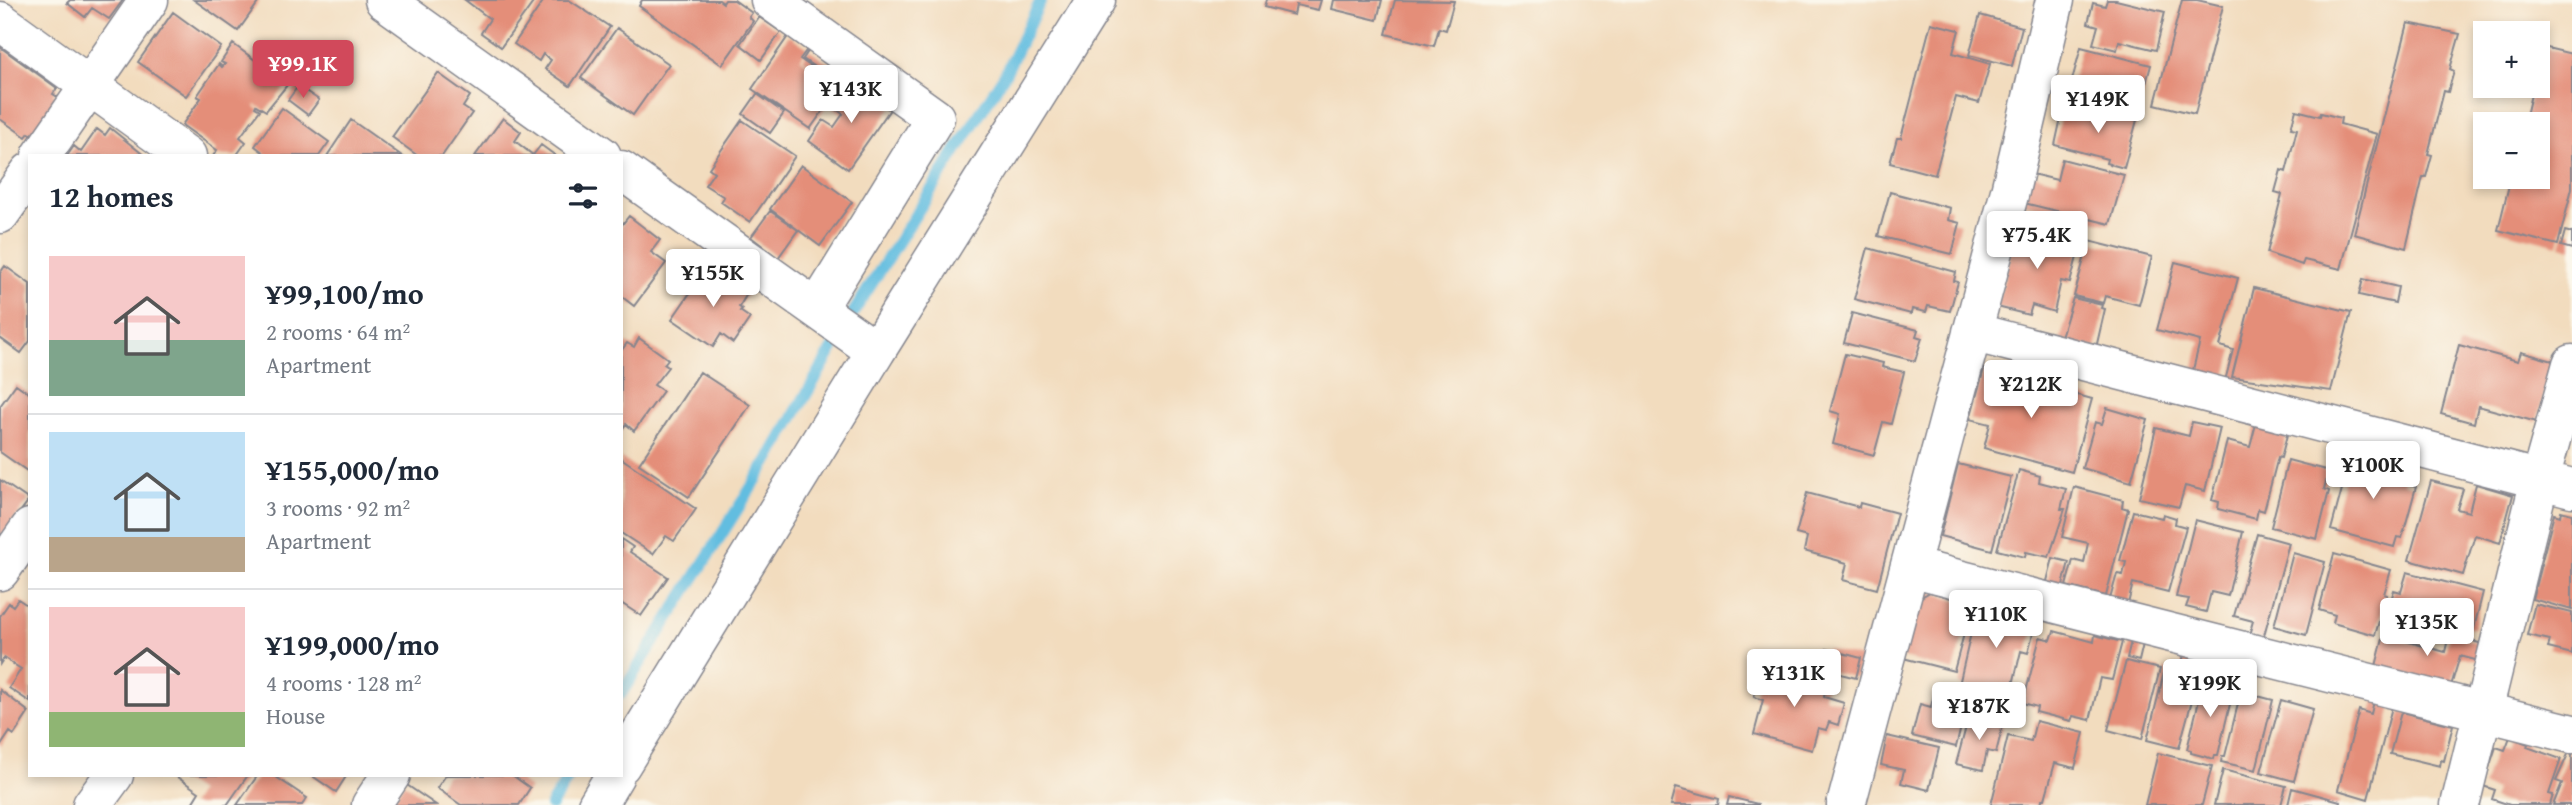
<!DOCTYPE html>
<html lang="en">
<head>
<meta charset="utf-8">
<style>
  :root { --surface:#fff; --page:#f6f6f7; --text:#1f2937; --muted:#747a83; --line:#e0e1e3; --accent:#d1495b }
  body { margin:0; font-family:"Gentium Book Plus",serif; background:var(--page); color:var(--text); height:100vh; display:flex; flex-direction:column; font-size:26px; white-space:nowrap }
  * { box-sizing:border-box; margin:0 }
  p { font-size:23px; color:var(--muted) }
  .icon { flex:none; width:38px; height:38px; fill:none; stroke:currentColor; stroke-width:2; stroke-linecap:round; stroke-linejoin:round }
  .map { position:relative; flex:1; overflow:hidden }
  .sheet { position:absolute; left:28px; top:154px; width:595px; height:623px; display:flex; flex-direction:column; background:var(--surface); border-radius:0px; box-shadow:0 4px 10px #0003 }
  .sheet>* { flex:none }
  .buttons { position:absolute; left:2473px; top:21px; display:grid; gap:14px }
  .buttons a { display:grid; place-items:center; width:77px; height:77px; border-radius:0px; background:var(--surface); box-shadow:0 4px 10px #0003; font-size:35px }
  .price { position:absolute; translate:-50% -60px; padding:0 16px; border-radius:7px; background:#fff; color:#222; font-size:23px; line-height:46px; filter:drop-shadow(0 2px 4px #0008) }
  .price::after { content:''; position:absolute; left:50%; top:42px; width:21px; height:16px; margin-left:-10px; background:inherit; clip-path:polygon(0 0,100% 0,50% 100%) }
  .price.active { background:var(--accent); color:#fff }
  ul { padding:0; list-style:none }
  li { display:flex; align-items:center; gap:21px; height:175px; padding:0 21px }
  li+li { border-top:2px solid var(--line) }
  li span { display:grid; place-items:center; flex:none; width:196px; height:140px; border-radius:0px; color:#555 }
  li>.icon { margin-inline-start:auto }
  span .icon { width:84px; height:84px; fill:#fffc; stroke-width:1 }
  li b { font-size:30px }
  h2 { display:flex; justify-content:space-between; align-items:center; height:84px; padding:0 21px; font-size:30px }
  .map>svg:first-child { display:block }
  .lines { fill:none; stroke-linecap:round; stroke-linejoin:round }
  .stream { stroke:#62bde0; stroke-width:12 }
  .building { fill:#e48e79 }
  .street-casing { stroke:#86868e; stroke-width:41 }
  .street { stroke:#fff; stroke-width:38 }
</style>
</head>
<body>
<div class="map">
<svg width="2572" height="805" viewBox="0 0 2572 805">
  <rect width="100%" height="100%" fill="#fbf7ec"/>
  <filter id="ink" filterUnits="userSpaceOnUse"><feTurbulence type="fractalNoise" baseFrequency=".0143" numOctaves="2"/><feDisplacementMap in="SourceGraphic" scale="14" xChannelSelector="R" yChannelSelector="G"/><feConvolveMatrix kernelMatrix="1 2 1 2 8 2 1 2 1" color-interpolation-filters="sRGB"/></filter>
  <filter id="wash" filterUnits="userSpaceOnUse"><feTurbulence type="fractalNoise" baseFrequency=".00686" numOctaves="4" result="noise"/><feDisplacementMap in="SourceGraphic" scale="28" xChannelSelector="R" yChannelSelector="G"/><feGaussianBlur stdDeviation="1.57" result="paint"/><feColorMatrix in="noise" values="0 0 0 0 0 0 0 0 0 0 0 0 0 0 0 0 0 1.4 0 .05"/><feComposite in="paint" operator="in"/></filter>
  <g filter="url(#wash)">
    <rect width="100%" height="100%" fill="#f2dcbe"/>
    <g class="lines">
      <path class="stream" d="M 853,313 L 1005,74 L 1041,0
        M 621,694 L 766,464 L 836,343
        M 551,805 L 570,775"/>
    </g>
    <g id="blocks">
      <path class="building" d="M 70,0 L 123,0 L 109,19 L 92,8 L 85,17 L 67,3 Z
        M 194,0 L 260,0 L 238,31 Z
        M 465,0 L 535,0 L 501,47 L 481,33 L 490,19 Z
        M 544,0 L 569,0 L 610,27 L 570,86 L 545,69 L 551,60 L 543,54 L 539,61 L 514,44 Z
        M 642,0 L 719,0 L 723,3 L 725,0 L 734,0 L 752,13 L 749,17 L 753,21 L 722,65 L 639,6 Z
        M 1266,0 L 1321,0 L 1318,10 L 1296,5 L 1294,15 L 1264,7 Z
        M 1334,0 L 1382,0 L 1377,20 L 1332,9 Z
        M 1395,0 L 1454,1 L 1446,30 L 1439,28 L 1434,46 L 1386,34 Z
        M 2107,0 L 2116,0 L 2165,12 L 2156,50 L 2119,41 L 2117,50 L 2093,44 L 2098,26 L 2088,23 L 2093,3 L 2105,6 Z
        M 2182,0 L 2197,0 L 2223,6 L 2195,114 L 2155,104 Z
        M 173,12 L 221,47 L 186,96 L 138,62 Z
        M 1980,15 L 2022,27 L 2012,66 L 1969,55 Z
        M 759,17 L 781,32 L 761,60 L 740,44 Z
        M 1931,23 L 1959,30 L 1953,53 L 1990,64 L 1979,103 L 1956,97 L 1935,175 L 1890,163 L 1897,138 L 1901,138 Z
        M 2408,23 L 2460,34 L 2450,69 L 2454,71 L 2448,92 L 2444,91 L 2428,154 L 2432,155 L 2426,177 L 2423,177 L 2406,248 L 2354,234 Z
        M 617,28 L 669,64 L 633,115 L 581,78 Z
        M 789,35 L 808,48 L 800,59 L 840,87 L 810,129 L 752,89 Z
        M 233,44 L 288,84 L 266,111 L 256,105 L 255,107 L 260,110 L 240,137 L 246,142 L 236,156 L 213,156 L 217,150 L 182,125 L 201,98 L 197,96 L 219,64 L 222,67 L 225,64 L 221,62 Z
        M 0,47 L 57,88 L 53,94 L 59,98 L 33,135 L 29,133 L 26,137 L 0,119 Z
        M 2081,47 L 2151,65 L 2137,117 L 2067,99 Z
        M 2543,47 L 2572,54 L 2572,188 L 2558,245 L 2498,230 L 2511,177 L 2538,177 L 2538,124 L 2524,124 L 2533,86 L 2538,86 L 2538,69 Z
        M 809,50 L 848,77 L 842,86 L 803,59 Z
        M 438,73 L 470,96 L 463,107 L 472,113 L 442,156 L 418,156 L 392,137 Z
        M 852,80 L 891,108 L 848,169 L 809,141 L 823,120 L 834,127 L 843,114 L 833,107 Z
        M 298,86 L 319,100 L 308,115 L 288,100 Z
        M 757,94 L 784,113 L 770,133 L 743,114 Z
        M 2085,107 L 2137,120 L 2124,168 L 2106,163 L 2107,159 L 2055,145 L 2062,113 L 2083,118 Z
        M 282,108 L 329,142 L 319,156 L 268,156 L 255,146 Z
        M 2296,110 L 2320,116 L 2321,113 L 2341,118 L 2340,124 L 2377,134 L 2341,269 L 2304,260 L 2302,265 L 2267,253 L 2282,194 L 2275,192 L 2281,170 L 2286,172 L 2297,129 L 2291,128 Z
        M 503,118 L 521,132 L 515,141 L 533,155 L 541,145 L 556,156 L 475,156 Z
        M 351,120 L 402,156 L 327,156 Z
        M 742,120 L 795,156 L 750,222 L 721,202 L 724,197 L 705,185 L 714,172 L 709,168 Z
        M 110,128 L 145,156 L 67,156 L 74,146 L 81,152 L 97,129 L 105,135 Z
        M 2062,159 L 2124,175 L 2110,224 L 2024,203 L 2032,174 L 2057,180 Z
        M 801,165 L 852,202 L 820,246 L 770,209 Z
        M 1890,192 L 1950,208 L 1948,220 L 1960,223 L 1952,254 L 1878,236 Z
        M 770,211 L 798,230 L 778,258 L 751,237 Z
        M 629,216 L 660,240 L 651,252 L 666,263 L 634,306 L 621,296 L 621,226 Z
        M 2017,226 L 2081,242 L 2070,283 L 2061,281 L 2054,312 L 2032,305 L 2029,315 L 1997,307 Z
        M 2565,231 L 2572,233 L 2572,249 L 2561,246 Z
        M 2089,241 L 2152,257 L 2139,305 L 2105,296 L 2103,303 L 2074,296 Z
        M 1868,248 L 1956,272 L 1954,281 L 1958,282 L 1950,311 L 1928,306 L 1926,312 L 1912,309 L 1911,314 L 1854,299 Z
        M 2175,262 L 2238,278 L 2220,346 L 2233,350 L 2225,381 L 2192,374 L 2200,341 L 2157,330 Z
        M 5,266 L 30,284 L 30,341 L 21,353 L 0,338 L 0,273 Z
        M 708,267 L 747,294 L 739,307 L 742,309 L 740,311 L 750,318 L 733,343 L 721,334 L 713,347 L 672,319 Z
        M 2363,279 L 2398,287 L 2395,303 L 2359,295 Z
        M 2254,288 L 2351,312 L 2331,391 L 2232,377 Z
        M 2073,298 L 2102,305 L 2101,308 L 2105,309 L 2096,348 L 2060,340 Z
        M 1852,313 L 1918,330 L 1916,336 L 1922,338 L 1915,361 L 1844,343 Z
        M 639,338 L 668,359 L 664,364 L 668,367 L 654,385 L 663,391 L 634,431 L 626,424 L 621,431 L 621,351 L 627,343 L 634,347 Z
        M 2459,345 L 2518,361 L 2521,352 L 2553,361 L 2537,422 L 2478,406 L 2474,423 L 2441,414 Z
        M 1845,354 L 1883,363 L 1882,367 L 1904,372 L 1891,424 L 1883,422 L 1874,455 L 1833,444 L 1840,414 L 1830,411 Z
        M 1984,369 L 2092,399 L 2072,472 L 1984,448 L 1990,424 L 1970,419 Z
        M 700,372 L 750,405 L 689,497 L 639,464 Z
        M 16,384 L 30,394 L 30,473 L 0,452 L 0,406 Z
        M 2107,408 L 2148,420 L 2131,482 L 2082,468 L 2095,422 L 2102,424 Z
        M 2192,422 L 2220,428 L 2205,491 L 2185,486 L 2179,507 L 2139,498 L 2156,428 L 2189,436 Z
        M 2256,424 L 2288,431 L 2281,458 L 2278,457 L 2264,511 L 2258,509 L 2256,519 L 2218,509 L 2219,502 L 2212,500 L 2227,441 L 2250,447 Z
        M 2355,451 L 2389,460 L 2387,469 L 2406,474 L 2403,483 L 2416,487 L 2402,538 L 2397,537 L 2394,547 L 2331,530 L 2350,459 L 2353,460 Z
        M 621,458 L 696,509 L 674,541 L 666,536 L 653,554 L 621,533 Z
        M 2288,460 L 2329,471 L 2324,489 L 2329,491 L 2317,539 L 2271,527 Z
        M 1958,464 L 2011,477 L 1992,550 L 1940,536 Z
        M 2019,470 L 2040,476 L 2039,482 L 2066,489 L 2061,509 L 2065,509 L 2049,557 L 2026,552 L 2025,557 L 1997,550 Z
        M 0,480 L 29,500 L 2,536 L 0,534 Z
        M 2431,481 L 2463,489 L 2457,509 L 2469,512 L 2476,484 L 2513,495 L 2500,543 L 2475,535 L 2463,575 L 2409,560 Z
        M 2074,487 L 2123,500 L 2122,507 L 2128,509 L 2106,596 L 2066,586 L 2073,560 L 2084,563 L 2088,543 L 2062,537 Z
        M 1807,493 L 1859,507 L 1860,503 L 1897,513 L 1877,589 L 1843,580 L 1847,563 L 1804,551 L 1807,537 L 1796,534 Z
        M 2133,511 L 2162,518 L 2163,514 L 2176,518 L 2175,524 L 2186,527 L 2168,592 L 2133,583 L 2128,604 L 2110,599 L 2117,574 L 2123,575 L 2126,562 L 2120,561 Z
        M 2561,511 L 2572,514 L 2572,610 L 2532,599 L 2554,514 L 2560,516 Z
        M 2195,520 L 2243,532 L 2228,596 L 2211,592 L 2206,612 L 2186,607 L 2189,599 L 2176,597 Z
        M 2257,534 L 2289,543 L 2263,639 L 2249,635 L 2253,621 L 2234,616 Z
        M 621,539 L 633,547 L 630,552 L 668,577 L 641,616 L 621,603 Z
        M 2293,553 L 2325,562 L 2306,635 L 2274,626 Z
        M 2334,554 L 2391,570 L 2384,594 L 2387,595 L 2375,635 L 2333,623 L 2335,615 L 2319,610 Z
        M 2053,558 L 2069,562 L 2062,589 L 2046,585 Z
        M 2407,572 L 2483,592 L 2474,628 L 2457,624 L 2455,634 L 2440,630 L 2438,635 L 2398,624 L 2400,618 L 2387,615 L 2394,590 L 2401,592 Z
        M 1930,592 L 1972,604 L 1954,671 L 1903,658 L 1918,599 Z
        M 18,599 L 30,607 L 30,702 L 9,688 L 21,669 L 4,658 L 0,664 L 0,616 L 9,603 L 13,606 Z
        M 2535,604 L 2572,613 L 2572,654 L 2548,648 L 2550,640 L 2527,635 Z
        M 1990,607 L 2037,618 L 2028,653 L 2021,651 L 2010,697 L 1959,685 L 1976,611 L 1989,615 Z
        M 2054,631 L 2094,642 L 2095,635 L 2122,642 L 2112,680 L 2100,678 L 2090,720 L 2073,716 L 2071,721 L 2036,712 L 2037,707 L 2023,703 L 2040,637 L 2051,640 Z
        M 2384,635 L 2445,652 L 2449,635 L 2483,644 L 2479,661 L 2460,656 L 2451,686 L 2376,666 Z
        M 2131,641 L 2143,644 L 2139,661 L 2127,658 Z
        M 1827,649 L 1861,658 L 1856,678 L 1822,669 Z
        M 2184,654 L 2202,658 L 2199,676 L 2180,672 Z
        M 2126,661 L 2160,669 L 2142,739 L 2108,730 Z
        M 1761,669 L 1826,686 L 1824,697 L 1844,703 L 1838,725 L 1829,722 L 1826,730 L 1818,728 L 1812,750 L 1754,734 L 1763,700 L 1754,697 Z
        M 2165,669 L 2198,678 L 2179,748 L 2147,740 Z
        M 2204,680 L 2234,687 L 2218,755 L 2215,755 L 2214,759 L 2191,753 L 2191,750 L 2187,749 Z
        M 0,690 L 29,712 L 14,735 L 10,732 L 0,747 Z
        M 2246,693 L 2273,700 L 2256,770 L 2221,762 L 2222,756 L 2225,756 L 2240,696 L 2245,697 Z
        M 1934,694 L 1967,703 L 1956,747 L 1912,736 L 1920,704 L 1931,707 Z
        M 2281,700 L 2313,709 L 2294,781 L 2261,772 Z
        M 2374,701 L 2392,707 L 2368,799 L 2338,790 L 2359,710 L 2371,714 Z
        M 2401,712 L 2453,725 L 2444,761 L 2441,760 L 2440,766 L 2390,754 Z
        M 1969,716 L 2003,725 L 1996,753 L 1987,751 L 1983,770 L 1956,764 Z
        M 2036,721 L 2084,733 L 2075,768 L 2055,763 L 2045,799 L 2042,799 L 2041,805 L 1991,805 L 2008,736 L 2031,741 Z
        M 1887,736 L 1939,748 L 1929,790 L 1901,783 L 1904,770 L 1881,765 Z
        M 2510,737 L 2528,744 L 2527,747 L 2561,759 L 2549,794 L 2553,795 L 2550,805 L 2510,805 L 2492,799 L 2495,790 L 2483,786 L 2496,747 L 2505,750 Z
        M 2569,752 L 2572,753 L 2572,805 L 2553,805 L 2562,783 L 2556,781 Z
        M 2158,753 L 2212,766 L 2202,805 L 2145,805 Z
        M 2223,770 L 2286,786 L 2281,805 L 2214,805 Z
        M 174,775 L 248,775 L 227,805 L 191,805 L 199,792 Z
        M 258,775 L 273,775 L 307,798 L 302,805 L 237,805 Z
        M 311,775 L 347,775 L 336,792 Z
        M 446,775 L 512,775 L 530,788 L 519,805 L 461,805 L 437,788 Z
        M 404,783 L 436,805 L 390,805 Z
        M 1676,787 L 1719,799 L 1718,805 L 1671,805 Z
        M 2292,788 L 2340,801 L 2339,805 L 2288,805 Z
        M 1729,797 L 1758,804 L 1758,805 L 1727,805 Z"/>
    </g>
  </g>
  <g filter="url(#ink)">
    <use href="#blocks" fill-opacity="0" stroke="#86868e" stroke-width="2"/>
    <g class="lines">
      <defs>
        <path id="street" d="M 384,0 L 602,156
          M 770,0 L 935,118 L 817,309
          M 0,21 L 187,156
          M 41,156 L 149,0
          M 621,170 L 876,351 L 1096,0
          M 0,214 L 30,172
          M 1972,332 L 2572,488
          M 1910,567 L 2572,734
          M 0,571 L 30,528
          M 621,765 L 876,351
          M 92,805 L 114,775
          M 371,805 L 391,775
          M 597,805 L 615,775
          M 1846,805 L 2010,191 L 2055,0
          M 2460,805 L 2540,479 L 2572,364"/>
      </defs>
      <use href="#street" class="street-casing"/>
      <use href="#street" class="street"/>
    </g>
  </g>
</svg>
<div class="buttons">
<a>+</a>
<a>−</a>
</div>
<b class="price active" style="left:303px;top:100px">¥99.1K</b>
<b class="price" style="left:851px;top:125px">¥143K</b>
<b class="price" style="left:2098px;top:135px">¥149K</b>
<b class="price" style="left:2037px;top:271px">¥75.4K</b>
<b class="price" style="left:713px;top:309px">¥155K</b>
<b class="price" style="left:2031px;top:420px">¥212K</b>
<b class="price" style="left:2373px;top:501px">¥100K</b>
<b class="price" style="left:1996px;top:650px">¥110K</b>
<b class="price" style="left:2427px;top:658px">¥135K</b>
<b class="price" style="left:1794px;top:709px">¥131K</b>
<b class="price" style="left:2210px;top:719px">¥199K</b>
<b class="price" style="left:1979px;top:742px">¥187K</b>
<section class="sheet">
<h2>12 homes<svg class="icon" aria-label="filters" viewBox="0 0 24 24"><path d="M4 7h16M4 17h16"/><circle cx="9" cy="7" r="2"/><circle cx="15" cy="17" r="2"/></svg></h2>
<ul>
<li><span style="background:linear-gradient(#f6c9c9 60%,#7fa58c 0)"><svg class="icon" aria-label="home" viewBox="0 0 24 24"><path d="M3 11l9-7 9 7M6 9v11h12V9"/></svg></span><div><b>¥99,100/mo</b><p>2 rooms · 64 m²</p><p>Apartment</p></div></li>
<li><span style="background:linear-gradient(#bfe0f5 75%,#b9a48a 0)"><svg class="icon" aria-label="home" viewBox="0 0 24 24"><path d="M3 11l9-7 9 7M6 9v11h12V9"/></svg></span><div><b>¥155,000/mo</b><p>3 rooms · 92 m²</p><p>Apartment</p></div></li>
<li><span style="background:linear-gradient(#f6c9c9 75%,#8fb573 0)"><svg class="icon" aria-label="home" viewBox="0 0 24 24"><path d="M3 11l9-7 9 7M6 9v11h12V9"/></svg></span><div><b>¥199,000/mo</b><p>4 rooms · 128 m²</p><p>House</p></div></li>
</ul>
</section>
</div>
</body>
</html>
